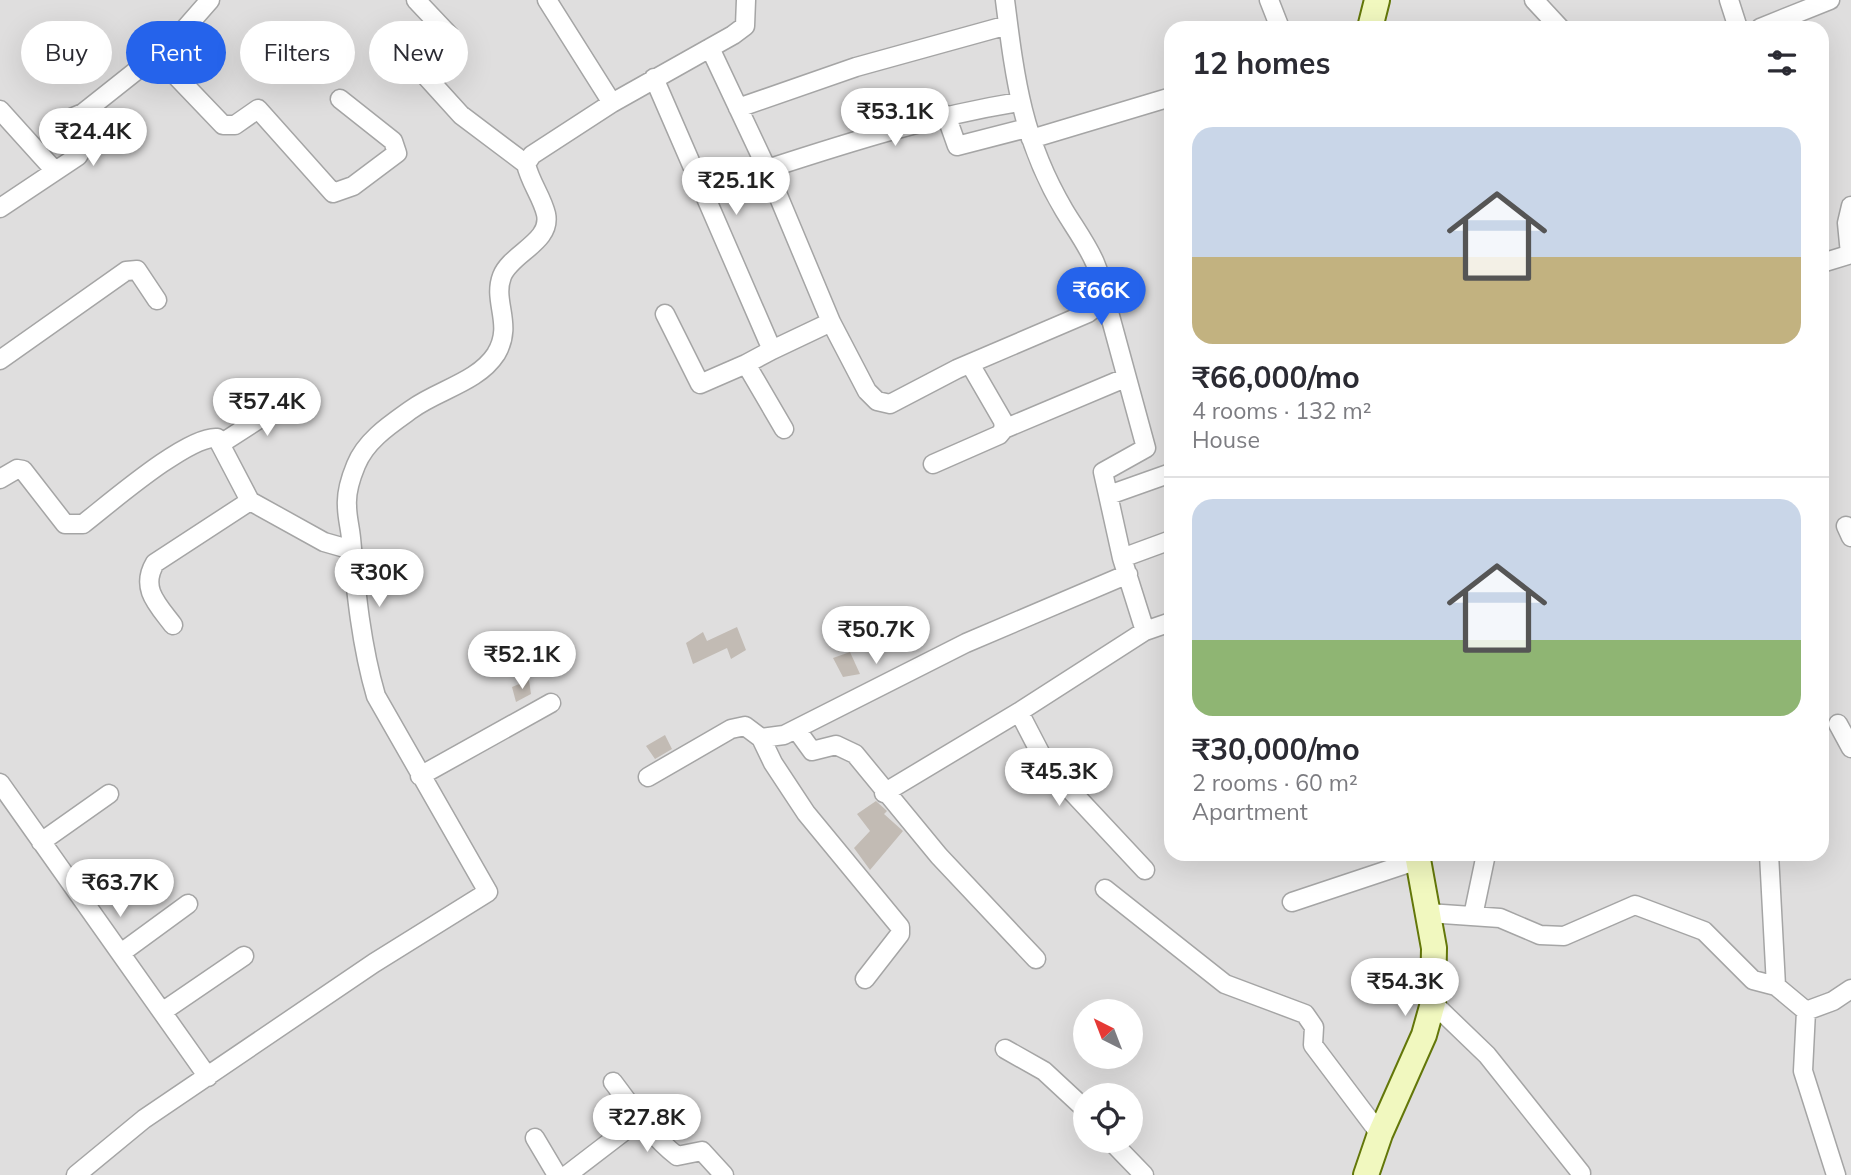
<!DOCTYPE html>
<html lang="en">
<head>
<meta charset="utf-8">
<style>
  :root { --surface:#fff; --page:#f2f2f3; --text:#2b2b33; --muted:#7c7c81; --line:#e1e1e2; --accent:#2563eb }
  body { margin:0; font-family:Mulish,sans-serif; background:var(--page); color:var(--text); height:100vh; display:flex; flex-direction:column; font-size:26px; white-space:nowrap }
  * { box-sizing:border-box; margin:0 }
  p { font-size:23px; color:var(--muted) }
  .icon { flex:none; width:38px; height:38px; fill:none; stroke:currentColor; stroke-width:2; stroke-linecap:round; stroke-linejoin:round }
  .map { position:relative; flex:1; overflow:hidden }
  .side { position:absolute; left:1164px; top:21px; width:665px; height:840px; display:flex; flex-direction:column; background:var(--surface); border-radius:21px; box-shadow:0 7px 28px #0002 }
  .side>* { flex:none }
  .hud { position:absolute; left:21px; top:21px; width:665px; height:63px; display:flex; gap:14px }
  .needle { width:46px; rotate:318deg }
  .buttons { position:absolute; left:1073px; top:999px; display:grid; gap:14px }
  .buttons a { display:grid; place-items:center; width:70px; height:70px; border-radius:50%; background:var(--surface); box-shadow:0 7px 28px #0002; font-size:35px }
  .price { position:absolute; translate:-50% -60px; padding:0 16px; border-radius:24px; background:#fff; color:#222; font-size:23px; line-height:46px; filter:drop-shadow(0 2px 4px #0008) }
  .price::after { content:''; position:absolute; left:50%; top:42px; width:21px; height:16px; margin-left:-10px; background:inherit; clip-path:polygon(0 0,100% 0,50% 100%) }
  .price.current { background:var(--accent); color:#fff }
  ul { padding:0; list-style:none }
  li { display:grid; align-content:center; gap:14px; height:371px; padding:0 28px }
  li+li { border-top:2px solid var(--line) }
  li span { display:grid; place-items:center; height:217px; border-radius:21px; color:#555 }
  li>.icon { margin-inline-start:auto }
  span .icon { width:126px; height:126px; fill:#fffc; stroke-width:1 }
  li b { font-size:30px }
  h2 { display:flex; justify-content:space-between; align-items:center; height:84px; padding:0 28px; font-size:30px }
  .pill { padding:0 24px; border-radius:32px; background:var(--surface); box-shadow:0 7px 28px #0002; font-size:24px; line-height:63px }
  .pill.current { background:var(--accent); color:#fff }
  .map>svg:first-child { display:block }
  .residential { fill:#dfdede; fill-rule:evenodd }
  .building { fill:#c2bbb4 }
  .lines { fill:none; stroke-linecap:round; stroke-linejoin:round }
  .street-casing { stroke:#a5a5a5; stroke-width:21 }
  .secondary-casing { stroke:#637709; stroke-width:28 }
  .street { stroke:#fff; stroke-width:18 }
  .secondary { stroke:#f1f8bf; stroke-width:24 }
</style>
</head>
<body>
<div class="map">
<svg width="1851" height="1175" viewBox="0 0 1851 1175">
  <rect width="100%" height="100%" fill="#f1efe8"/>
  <path class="residential" d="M 0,0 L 1851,0 L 1851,1175 L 0,1175 ZM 1171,28 L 1822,28 L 1822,854 L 1171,854 ZM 1085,1012 L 1130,1012 L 1130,1057 L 1085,1057 ZM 1085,1096 L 1130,1096 L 1130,1141 L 1085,1141 Z"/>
  <path class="building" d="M 737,627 L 746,650 L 731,659 L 727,648 L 693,664 L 686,643 L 703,632 L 707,641 Z
    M 850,652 L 860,674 L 843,677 L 833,658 Z
    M 529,680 L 531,694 L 516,702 L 512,687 Z
    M 665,735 L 672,749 L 655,759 L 646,746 Z
    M 876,801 L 887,811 L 884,814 L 903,831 L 870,870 L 854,848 L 870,831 L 857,814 Z"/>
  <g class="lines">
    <defs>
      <path id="street" d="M 416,0 L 450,36 L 423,62 L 422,72 L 461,115 L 526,164
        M 547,0 L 612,103
        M 1269,0 L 1280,28
        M 1534,0 L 1560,28
        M 1729,0 L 1738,28
        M 1760,28 L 1830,0
        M 710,48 L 767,169 L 831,322 L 867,391 L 877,401 L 890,404 L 957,369 L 1088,313 L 1102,302 C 1106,268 1080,237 1064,210 C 1022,139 1015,79 1005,0
        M 156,55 L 223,125 L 235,125 L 258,109 L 333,193 L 353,186 L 397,153 L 393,141 L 340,99
        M 654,78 L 772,350 L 831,322
        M 738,108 L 856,67 L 1008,25
        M 0,110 L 55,171
        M 946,115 L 957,146 L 1027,128
        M 1031,139 L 1171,97
        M 767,169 C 850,142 932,116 1019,102
        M 0,208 L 78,156 L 84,145 L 72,129 L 71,118 L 83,113 L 175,40 L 210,0
        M 1850,254 L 1847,223 L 1851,206
        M 1822,263 L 1851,254
        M 1103,290 L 1146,448 L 1103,472 L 1122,558
        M 665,314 L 700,384 L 746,364
        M 772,350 L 746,364 L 784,429
        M 0,360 L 126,271 L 137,270 L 157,300
        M 1004,429 L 1125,378
        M 222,443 L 290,399
        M 933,464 L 999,435 L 1004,429 L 1003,421 L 970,364
        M 0,479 L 17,469 L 23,470 L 65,524 L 83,524 C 109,504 188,435 217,438 L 250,501 L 324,542 L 352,550
        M 1109,495 L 1171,473
        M 1846,526 L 1851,537
        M 173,625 C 157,604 140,588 155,563 L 250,501
        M 1145,631 L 1122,558 L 1171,540
        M 1019,712 L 1046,764 L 1145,870
        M 1838,724 L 1851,748
        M 796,729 L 812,751 L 836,745 L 855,754 L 939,856 L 1036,959
        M 761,738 L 773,763 L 806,813 L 900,927 L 900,934 L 865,979
        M 420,776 L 551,703
        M 648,777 L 731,729 L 745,726 L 761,738 L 784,735 L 966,643 L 1128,574
        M 0,783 L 208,1077
        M 884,793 L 1019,712 L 1145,631 L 1171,622
        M 41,842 L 109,794
        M 1769,854 L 1776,986
        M 1105,889 L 1225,984 L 1305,1014 L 1314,1027 L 1313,1045 L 1380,1134
        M 1292,902 L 1418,860
        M 1428,913 L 1500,918 L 1540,935 L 1564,936 L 1635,905 L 1704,931 L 1753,980 L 1776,986 L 1806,1011 L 1833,1001 L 1851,989
        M 1473,916 L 1486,854
        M 121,953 L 188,904
        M 1433,1003 L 1487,1055 L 1581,1173
        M 1806,1011 L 1803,1071 L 1836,1175
        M 162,1012 L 244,956
        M 1005,1049 L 1044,1071 L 1085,1109
        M 613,1082 C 632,1107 651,1136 677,1156 L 702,1151 L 724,1175
        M 535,1138 L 557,1175
        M 1111,1141 L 1144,1175
        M 76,1175 L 144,1119 L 374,963 L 488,892 L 376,696 C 361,645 356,591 351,538 C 350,527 347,517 347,506 C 346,493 351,477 356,465 C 366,440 391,424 412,409 C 438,390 478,382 496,354 C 514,324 492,302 502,276 C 511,253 552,242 546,214 C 542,197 530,182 526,164 L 532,155 L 612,103 L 733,35 L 745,26 L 746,0
        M 567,1175 L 640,1119"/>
      <path id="secondary" d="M 1370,28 L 1377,0
        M 1366,1175 L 1380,1134 L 1424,1035 L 1433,1003 L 1434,948 L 1417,854"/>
    </defs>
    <use href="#street" class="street-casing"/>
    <use href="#secondary" class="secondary-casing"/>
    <use href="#street" class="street"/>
    <use href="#secondary" class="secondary"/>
  </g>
</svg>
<div class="buttons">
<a><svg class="needle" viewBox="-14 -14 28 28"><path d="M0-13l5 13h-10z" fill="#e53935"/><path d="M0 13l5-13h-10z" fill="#7c7c81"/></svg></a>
<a><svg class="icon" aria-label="locate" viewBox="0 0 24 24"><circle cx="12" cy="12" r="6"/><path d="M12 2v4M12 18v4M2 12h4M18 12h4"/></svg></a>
</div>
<b class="price" style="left:895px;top:148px">₹53.1K</b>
<b class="price" style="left:93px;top:168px">₹24.4K</b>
<b class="price" style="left:736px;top:217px">₹25.1K</b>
<b class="price current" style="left:1101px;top:327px">₹66K</b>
<b class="price" style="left:267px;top:438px">₹57.4K</b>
<b class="price" style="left:379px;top:609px">₹30K</b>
<b class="price" style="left:876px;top:666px">₹50.7K</b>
<b class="price" style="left:522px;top:691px">₹52.1K</b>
<b class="price" style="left:1059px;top:808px">₹45.3K</b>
<b class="price" style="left:120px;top:919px">₹63.7K</b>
<b class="price" style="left:1405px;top:1018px">₹54.3K</b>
<b class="price" style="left:647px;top:1154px">₹27.8K</b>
<div class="hud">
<a class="pill">Buy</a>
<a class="pill current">Rent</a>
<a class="pill">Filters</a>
<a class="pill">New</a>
</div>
<section class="side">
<h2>12 homes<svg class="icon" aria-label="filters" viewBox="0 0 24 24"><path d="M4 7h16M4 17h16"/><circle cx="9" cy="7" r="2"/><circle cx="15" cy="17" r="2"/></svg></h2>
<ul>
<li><span style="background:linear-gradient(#c9d6e8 60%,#c2b280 0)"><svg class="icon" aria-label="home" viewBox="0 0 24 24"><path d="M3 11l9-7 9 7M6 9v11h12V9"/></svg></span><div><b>₹66,000/mo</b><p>4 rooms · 132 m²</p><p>House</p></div></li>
<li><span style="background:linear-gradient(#c9d6e8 65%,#8fb573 0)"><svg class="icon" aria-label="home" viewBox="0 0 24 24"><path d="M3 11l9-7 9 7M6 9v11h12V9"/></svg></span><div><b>₹30,000/mo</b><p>2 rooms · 60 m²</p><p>Apartment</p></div></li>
</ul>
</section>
</div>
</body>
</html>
